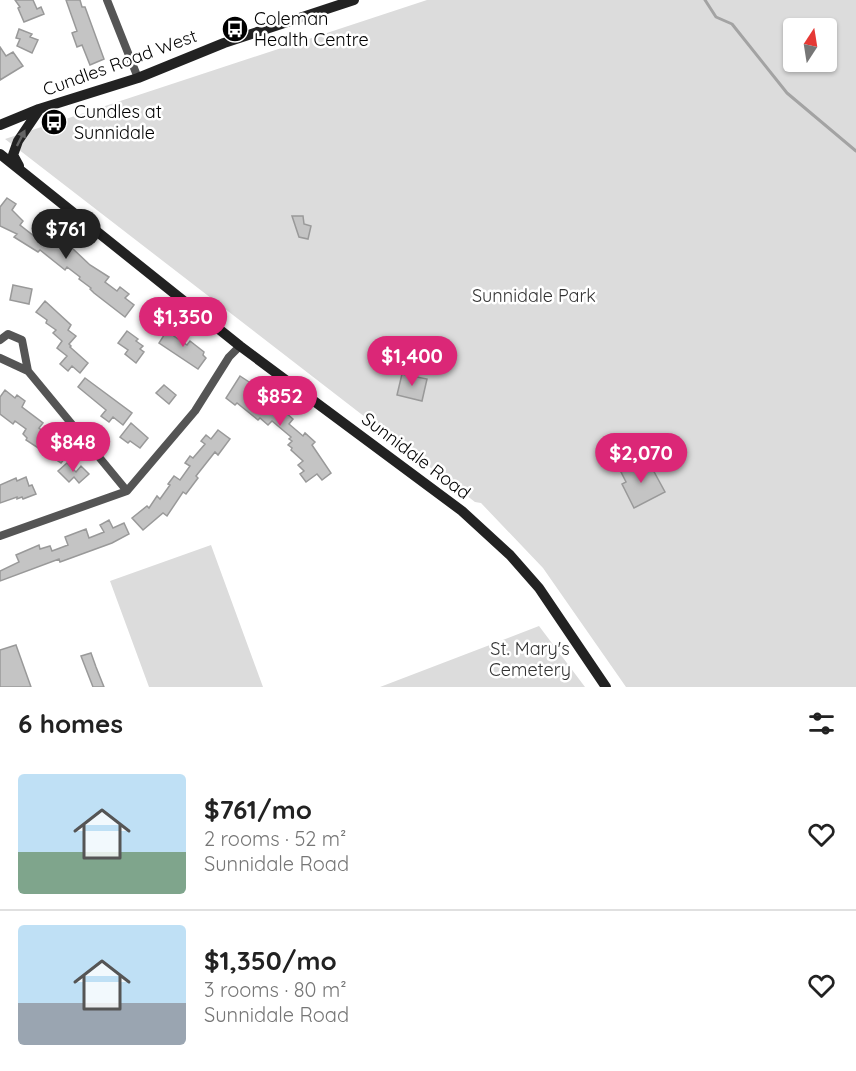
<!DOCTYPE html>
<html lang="en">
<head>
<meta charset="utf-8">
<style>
  :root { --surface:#fff; --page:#f2f2f2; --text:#222; --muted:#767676; --line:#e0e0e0; --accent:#db2777 }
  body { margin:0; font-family:Quicksand,sans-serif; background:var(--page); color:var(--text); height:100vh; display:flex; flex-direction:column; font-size:22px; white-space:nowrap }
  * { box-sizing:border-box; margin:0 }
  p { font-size:20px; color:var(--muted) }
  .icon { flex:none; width:33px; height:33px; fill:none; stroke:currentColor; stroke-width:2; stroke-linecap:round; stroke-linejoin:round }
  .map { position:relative; height:687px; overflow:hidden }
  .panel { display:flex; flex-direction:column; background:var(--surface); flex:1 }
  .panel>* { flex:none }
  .needle { width:39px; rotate:12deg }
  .tools { position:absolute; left:783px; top:18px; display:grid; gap:12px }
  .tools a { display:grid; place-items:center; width:54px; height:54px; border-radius:6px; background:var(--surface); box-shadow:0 2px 4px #0004; font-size:30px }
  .price { position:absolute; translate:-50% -51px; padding:0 14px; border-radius:21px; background:var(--accent); color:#fff; font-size:20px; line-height:39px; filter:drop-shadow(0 2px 3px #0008) }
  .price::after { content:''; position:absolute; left:50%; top:36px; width:18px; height:14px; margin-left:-9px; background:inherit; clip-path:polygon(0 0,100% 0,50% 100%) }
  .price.selected { background:#222; color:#fff }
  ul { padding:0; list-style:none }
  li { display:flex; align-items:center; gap:18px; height:150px; padding:0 18px }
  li+li { border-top:2px solid var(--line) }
  li span { display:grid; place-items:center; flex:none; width:168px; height:120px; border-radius:6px; color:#555 }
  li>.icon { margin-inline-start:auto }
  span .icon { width:72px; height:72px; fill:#fffc; stroke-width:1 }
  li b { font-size:26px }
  h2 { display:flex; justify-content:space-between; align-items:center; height:72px; padding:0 18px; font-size:26px }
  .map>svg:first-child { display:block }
  .green { fill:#dcdcdc; fill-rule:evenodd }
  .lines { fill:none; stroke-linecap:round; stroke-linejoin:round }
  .stream { stroke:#a3a3a3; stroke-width:3 }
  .building { fill:#c4c4c4; stroke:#999; stroke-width:1.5 }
  .minor { stroke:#555; stroke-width:8 }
  .secondary { stroke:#222; stroke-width:10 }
  .oneway { fill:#646464 }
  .labels { text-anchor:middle; stroke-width:5; stroke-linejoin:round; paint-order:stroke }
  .poi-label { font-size:18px; fill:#000; stroke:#fff; text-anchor:start }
  .street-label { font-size:18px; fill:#000; stroke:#fff }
  .park-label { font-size:18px; fill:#333; stroke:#fff }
</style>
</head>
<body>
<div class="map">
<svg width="856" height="687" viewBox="0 0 856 687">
  <rect width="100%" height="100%" fill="#fff"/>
  <path class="green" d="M 427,0 L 856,0 L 856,687 L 626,687 L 543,568 L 481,503 L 475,502 L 5,139 ZM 794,28 L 826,28 L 826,62 L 794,62 Z
    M 211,545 L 263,687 L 149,687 L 110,581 Z
    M 539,626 L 585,687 L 380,687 Z"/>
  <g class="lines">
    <path class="stream" d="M 705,0 L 716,17 L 732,24 L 787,93 L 856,151"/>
  </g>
  <path class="building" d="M 15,0 L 33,0 L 37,9 L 41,7 L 44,14 L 24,22 L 18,8 L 20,7 Z
    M 66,0 L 80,0 L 82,7 L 85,7 L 104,59 L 90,65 L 82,45 L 77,47 L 72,33 L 77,31 Z
    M 19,29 L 32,34 L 30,37 L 38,40 L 32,53 L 17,46 L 20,39 L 16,38 Z
    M 0,47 L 6,56 L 13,52 L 23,66 L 0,80 Z
    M 7,198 L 16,204 L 12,210 L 23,221 L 20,225 L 34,236 L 36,232 L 42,236 L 44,235 L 67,252 L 71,247 L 90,265 L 109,277 L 105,282 L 117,291 L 120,287 L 129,294 L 125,298 L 134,305 L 125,317 L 94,293 L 90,289 L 91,288 L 79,279 L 80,277 L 67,267 L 65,270 L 40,250 L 38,252 L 14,237 L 17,234 L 0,226 L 0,207 Z
    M 292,216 L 303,216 L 304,224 L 311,226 L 308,239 L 299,237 Z
    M 13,285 L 32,289 L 29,304 L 10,300 Z
    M 45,301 L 71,325 L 68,330 L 76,336 L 69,344 L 71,346 L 70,347 L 88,363 L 80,373 L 72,366 L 68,371 L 60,364 L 67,356 L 57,348 L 62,341 L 53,333 L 56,330 L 46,323 L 47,320 L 36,312 Z
    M 171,324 L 179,330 L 174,336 L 187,345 L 190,341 L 204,352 L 203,355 L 206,358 L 198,369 L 159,343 Z
    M 127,331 L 138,339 L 136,341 L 143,346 L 140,349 L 144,352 L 136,363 L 125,354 L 128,350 L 118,343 Z
    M 402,374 L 427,379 L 422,401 L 397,395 Z
    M 240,376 L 252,384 L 247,390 L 260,390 L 293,419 L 289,424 L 303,436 L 305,433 L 315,442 L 312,445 L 331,473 L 322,480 L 317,474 L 306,482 L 300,474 L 304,471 L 298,465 L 303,461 L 291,450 L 292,448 L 288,445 L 292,441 L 289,439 L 291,437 L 272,421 L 268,425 L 260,418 L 258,420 L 237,403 L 235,405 L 226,398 Z
    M 85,378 L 132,413 L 123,425 L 113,417 L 109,422 L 101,416 L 106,410 L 78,387 Z
    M 164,385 L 176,395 L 169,404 L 156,393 Z
    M 5,390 L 15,398 L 17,395 L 25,401 L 22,407 L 43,423 L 39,428 L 52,438 L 54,435 L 61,440 L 59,443 L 70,452 L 61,463 L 26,440 L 27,438 L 23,434 L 26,429 L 15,421 L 13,424 L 0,414 L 0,397 Z
    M 131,423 L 148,438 L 140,448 L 130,441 L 128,443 L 120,437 Z
    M 218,430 L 230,439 L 218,455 L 215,452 L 196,476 L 198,478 L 186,494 L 183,492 L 167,516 L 163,513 L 143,530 L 132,518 L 147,506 L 149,508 L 157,496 L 160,499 L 170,485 L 168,484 L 174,476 L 180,480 L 190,466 L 185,463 L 190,456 L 193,458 L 205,444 L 201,441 L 206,435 L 211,439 Z
    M 643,460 L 649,470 L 652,468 L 665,492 L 634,508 L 622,484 L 626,482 L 621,472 Z
    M 67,463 L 76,472 L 81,466 L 89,474 L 79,483 L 74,477 L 69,482 L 58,471 Z
    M 26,477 L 29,486 L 32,485 L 36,494 L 23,499 L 22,497 L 17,499 L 17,497 L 0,503 L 0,485 L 16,478 L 17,481 Z
    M 109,520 L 113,528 L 124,523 L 129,534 L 112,543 L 60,562 L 59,559 L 0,581 L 0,571 L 19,562 L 16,555 L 39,545 L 40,549 L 50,546 L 52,551 L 68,545 L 65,537 L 86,529 L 89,538 L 104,532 L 100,525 Z
    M 16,645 L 31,687 L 0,687 L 0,650 Z
    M 91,653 L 96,667 L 104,687 L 93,687 L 86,669 L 81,656 Z"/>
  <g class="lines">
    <path class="minor" d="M 107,0 L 138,78
      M 0,340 L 8,334 L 22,340 L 28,371
      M 0,358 L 28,371 L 127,491
      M 0,536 L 127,491 L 195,411 L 229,357 L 240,346"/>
    <path class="secondary" d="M 0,125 L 39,109 L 138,78 L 224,43 L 354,0
      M 0,154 L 240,346 L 462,511 L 510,555 L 539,588 L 606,687
      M 19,166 L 13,155 L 18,141 L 39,110"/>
  </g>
  <defs><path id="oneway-solid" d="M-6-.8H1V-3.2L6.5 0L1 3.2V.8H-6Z" transform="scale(1.5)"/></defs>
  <use class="oneway" href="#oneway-solid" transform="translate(21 138) rotate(-63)"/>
  <defs>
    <symbol id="bus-disc" viewBox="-11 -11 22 22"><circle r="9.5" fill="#000" stroke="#fff"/><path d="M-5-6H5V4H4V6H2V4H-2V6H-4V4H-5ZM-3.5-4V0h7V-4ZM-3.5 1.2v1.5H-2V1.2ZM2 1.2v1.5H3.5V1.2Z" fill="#fff"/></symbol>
  </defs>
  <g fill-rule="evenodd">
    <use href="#bus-disc" x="220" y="14" width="30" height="30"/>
    <use href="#bus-disc" x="39" y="107" width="30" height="30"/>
  </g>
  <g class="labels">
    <g class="poi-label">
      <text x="254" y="25">Coleman<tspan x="254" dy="21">Health Centre</tspan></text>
      <text x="74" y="118">Cundles at<tspan x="74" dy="21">Sunnidale</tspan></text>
    </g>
    <g class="street-label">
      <text transform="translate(120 63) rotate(-20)" y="6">Cundles Road West</text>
      <text transform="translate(416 456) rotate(37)" y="6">Sunnidale Road</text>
    </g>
    <g class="park-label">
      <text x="534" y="302">Sunnidale Park</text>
      <text x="530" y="655">St. Mary's<tspan x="530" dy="21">Cemetery</tspan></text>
    </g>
  </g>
</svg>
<div class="tools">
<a><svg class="needle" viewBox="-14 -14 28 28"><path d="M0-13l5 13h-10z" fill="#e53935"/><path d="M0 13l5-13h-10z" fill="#767676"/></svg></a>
</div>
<b class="price selected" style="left:66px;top:260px">$761</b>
<b class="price" style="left:183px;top:348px">$1,350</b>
<b class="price" style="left:412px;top:387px">$1,400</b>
<b class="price" style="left:280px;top:427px">$852</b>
<b class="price" style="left:73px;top:473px">$848</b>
<b class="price" style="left:641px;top:484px">$2,070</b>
</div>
<section class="panel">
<h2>6 homes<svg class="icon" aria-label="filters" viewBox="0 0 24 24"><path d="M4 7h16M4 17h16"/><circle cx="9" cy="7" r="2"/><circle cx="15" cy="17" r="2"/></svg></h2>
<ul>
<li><span style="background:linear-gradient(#bfe0f5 65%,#7fa58c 0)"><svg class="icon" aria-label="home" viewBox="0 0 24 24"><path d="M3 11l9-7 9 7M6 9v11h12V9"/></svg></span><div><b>$761/mo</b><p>2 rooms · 52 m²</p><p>Sunnidale Road</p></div><svg class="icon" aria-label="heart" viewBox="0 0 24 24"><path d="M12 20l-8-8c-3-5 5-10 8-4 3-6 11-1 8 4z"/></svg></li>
<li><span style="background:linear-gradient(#bfe0f5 65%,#9aa5b1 0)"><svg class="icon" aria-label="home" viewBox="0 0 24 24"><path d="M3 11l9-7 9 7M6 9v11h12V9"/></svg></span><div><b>$1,350/mo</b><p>3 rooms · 80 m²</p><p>Sunnidale Road</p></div><svg class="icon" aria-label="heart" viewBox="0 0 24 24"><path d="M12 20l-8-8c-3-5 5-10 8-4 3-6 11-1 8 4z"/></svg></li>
</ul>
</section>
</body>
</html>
